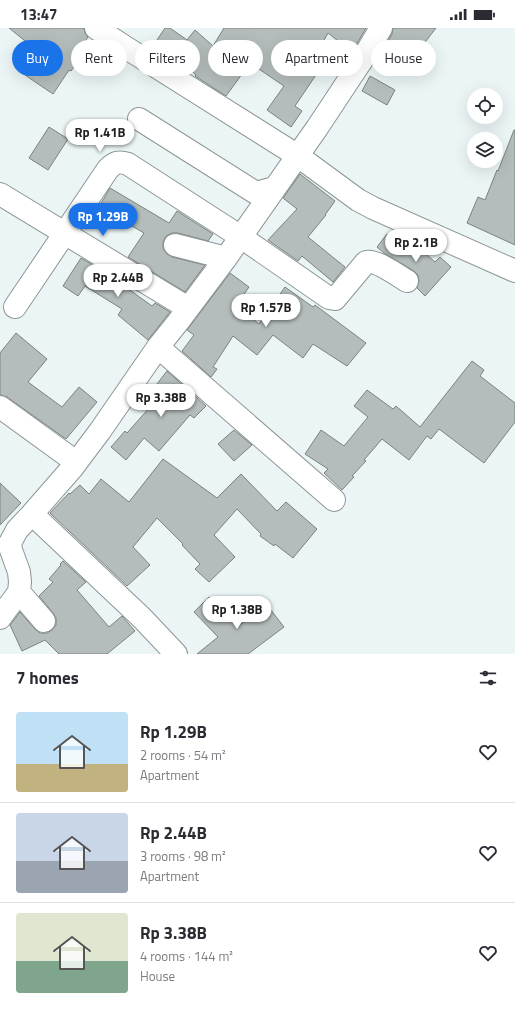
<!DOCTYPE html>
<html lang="en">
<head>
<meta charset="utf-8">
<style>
  :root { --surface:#fff; --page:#f2f2f3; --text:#2b2b33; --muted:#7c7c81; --line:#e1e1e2; --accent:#1a73e8 }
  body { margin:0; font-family:"Titillium Web",sans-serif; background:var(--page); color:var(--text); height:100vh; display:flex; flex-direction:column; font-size:15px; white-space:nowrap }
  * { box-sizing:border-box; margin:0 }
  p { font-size:13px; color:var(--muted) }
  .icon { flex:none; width:22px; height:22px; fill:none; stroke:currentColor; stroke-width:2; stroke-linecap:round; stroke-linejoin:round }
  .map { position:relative; height:626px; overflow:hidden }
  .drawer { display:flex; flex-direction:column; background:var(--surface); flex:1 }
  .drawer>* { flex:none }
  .banner { position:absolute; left:12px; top:12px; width:491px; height:36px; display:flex; gap:8px }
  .fabs { position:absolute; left:467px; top:60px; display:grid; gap:8px }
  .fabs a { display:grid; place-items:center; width:36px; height:36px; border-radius:50%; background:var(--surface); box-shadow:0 4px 16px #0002; font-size:20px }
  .price { position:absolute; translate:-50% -34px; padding:0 9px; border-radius:14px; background:#fff; color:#222; font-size:13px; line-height:26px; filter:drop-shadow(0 1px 2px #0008) }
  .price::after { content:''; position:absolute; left:50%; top:24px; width:12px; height:9px; margin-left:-6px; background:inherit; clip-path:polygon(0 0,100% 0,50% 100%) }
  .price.selected { background:var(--accent); color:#fff }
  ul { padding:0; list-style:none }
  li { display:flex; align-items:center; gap:12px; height:100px; padding:0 16px }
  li+li { border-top:1px solid var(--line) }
  li span { display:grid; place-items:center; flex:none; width:112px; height:80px; border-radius:4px; color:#555 }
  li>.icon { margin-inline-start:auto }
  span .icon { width:48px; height:48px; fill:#fffc; stroke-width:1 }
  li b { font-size:17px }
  h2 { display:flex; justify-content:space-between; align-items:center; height:48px; padding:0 16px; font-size:17px }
  .pill { padding:0 14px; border-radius:18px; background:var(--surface); box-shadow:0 4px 16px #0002; font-size:14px; line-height:36px }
  .pill.selected { background:var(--accent); color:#fff }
  .status { display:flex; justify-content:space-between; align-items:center; height:28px; padding:0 20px; background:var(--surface); direction:ltr }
  .status svg { height:11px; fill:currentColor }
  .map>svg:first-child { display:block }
  .building { fill:#b4bdbc; stroke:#7a8382 }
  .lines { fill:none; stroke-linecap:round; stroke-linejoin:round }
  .minor-casing { stroke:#8d9695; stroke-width:24 }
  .minor { stroke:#fff; stroke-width:22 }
</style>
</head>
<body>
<div class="status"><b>13:47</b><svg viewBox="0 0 49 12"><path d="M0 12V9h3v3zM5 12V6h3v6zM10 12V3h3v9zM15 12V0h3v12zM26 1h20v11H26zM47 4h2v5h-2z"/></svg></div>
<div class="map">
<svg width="515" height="626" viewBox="0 0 515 626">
  <rect width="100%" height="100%" fill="#ebf5f5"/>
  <path class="building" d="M 9,0 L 84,0 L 85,5 L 88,9 L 79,22 L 84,25 L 71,43 L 69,42 L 53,66 L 25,47 L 40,25 Z
    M 165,0 L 170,0 L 187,12 L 195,2 L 213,18 L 224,0 L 366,0 L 352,24 L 328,5 L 311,35 L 320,41 L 295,78 L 302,83 L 291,99 L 267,82 L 284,58 L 250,35 L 226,68 L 195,48 L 196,47 L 168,22 L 164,29 L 151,21 Z
    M 393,0 L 436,0 L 412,31 L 388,13 L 392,6 Z
    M 370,48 L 395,62 L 387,77 L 362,63 Z
    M 49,99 L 68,111 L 48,142 L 29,130 Z
    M 514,102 L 515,102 L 515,217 L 467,195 L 478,169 L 485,172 L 497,142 L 498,143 Z
    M 300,146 L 335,173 L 325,187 L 326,187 L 308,209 L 345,239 L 333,254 L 302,228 L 298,233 L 268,212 L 297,181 L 283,170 Z
    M 110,160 L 169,195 L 177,183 L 213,206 L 208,213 L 178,205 L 172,205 L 166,208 L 163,214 L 163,221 L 167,226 L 172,229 L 205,237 L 185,264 L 128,229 L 144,205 L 99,179 Z
    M 387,206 L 404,220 L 410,212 L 435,234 L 440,229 L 451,239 L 425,268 L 417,260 L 419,253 L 418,247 L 414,243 L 384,225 L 377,219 Z
    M 81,230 L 128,258 L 127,260 L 152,278 L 155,275 L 170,284 L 148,312 L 118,287 L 122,281 L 85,258 L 78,268 L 63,258 Z
    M 230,245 L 249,259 L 236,278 L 259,296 L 285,259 L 313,279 L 315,277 L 366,315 L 347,338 L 313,316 L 303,330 L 273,307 L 257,327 L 233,308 L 213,339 L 217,341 L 211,349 L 182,323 L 194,307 L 187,302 Z
    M 16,305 L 47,331 L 28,354 L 62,379 L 79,359 L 97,374 L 66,411 L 7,369 L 0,367 L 0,325 Z
    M 472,333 L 484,342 L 480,348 L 515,375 L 515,394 L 484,435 L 439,401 L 431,411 L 427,408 L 409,432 L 382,411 L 364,432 L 366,433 L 352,448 L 354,449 L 342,462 L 324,445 L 328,441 L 305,426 L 321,402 L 344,418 L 368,389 L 354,378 L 367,362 L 393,381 L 396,378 L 420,399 Z
    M 167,343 L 206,378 L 194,390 L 190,387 L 159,423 L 144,410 L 126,432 L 111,419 L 125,403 L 127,405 L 165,362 L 157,356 Z
    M 234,402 L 252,417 L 234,433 L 218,416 Z
    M 163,431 L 217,470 L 241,446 L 277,483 L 286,474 L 317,501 L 293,530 L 275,516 L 274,518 L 260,508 L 261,506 L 237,481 L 214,507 L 235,529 L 209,554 L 195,541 L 200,536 L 182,517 L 183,516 L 157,490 L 133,519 L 150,537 L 127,558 L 50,485 L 69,465 L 70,466 L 80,457 L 89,466 L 101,451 L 129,474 Z
    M 0,455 L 21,475 L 0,497 Z
    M 63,533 L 86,554 L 77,562 L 109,599 L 122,588 L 135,603 L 107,626 L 59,626 L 45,612 L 22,623 L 10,597 L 20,584 L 35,601 L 40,605 L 47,605 L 52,602 L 56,597 L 56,590 L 53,585 L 39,568 L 53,554 L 49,551 L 61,537 L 60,536 Z
    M 209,569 L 238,598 L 267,577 L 284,599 L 248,626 L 197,626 L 218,609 L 194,584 Z"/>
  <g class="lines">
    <defs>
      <path id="minor" d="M 96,0 L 125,19 L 298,128 L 358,172 L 373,180 L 515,243
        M 139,91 L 256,165 L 274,160
        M 0,166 L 188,280
        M 175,217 L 226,230
        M 15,279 L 108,141 C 115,134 119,133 128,136 L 241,209 L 329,270 L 335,271 L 366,234 C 377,232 397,247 407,253
        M 158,319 L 334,472
        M 0,379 L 76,434
        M 32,486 L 142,590 L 176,626
        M 19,564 L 44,593
        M 0,590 L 19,564 L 20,554 L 19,544 L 11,522 L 10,515 L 17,502 L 32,486 L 73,439 L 100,403 L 158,319 L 178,294 L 226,230 L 317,100 L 360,35 L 381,0"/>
    </defs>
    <use href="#minor" class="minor-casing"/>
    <use href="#minor" class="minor"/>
  </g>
</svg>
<div class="fabs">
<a><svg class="icon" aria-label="locate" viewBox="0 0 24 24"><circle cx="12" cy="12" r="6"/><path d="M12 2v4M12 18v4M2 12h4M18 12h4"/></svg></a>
<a><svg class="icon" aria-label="layers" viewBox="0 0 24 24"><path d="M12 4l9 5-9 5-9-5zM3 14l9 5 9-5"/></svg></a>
</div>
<b class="price" style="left:100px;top:125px">Rp 1.41B</b>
<b class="price selected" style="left:103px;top:209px">Rp 1.29B</b>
<b class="price" style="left:416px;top:235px">Rp 2.1B</b>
<b class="price" style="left:118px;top:270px">Rp 2.44B</b>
<b class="price" style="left:266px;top:300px">Rp 1.57B</b>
<b class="price" style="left:161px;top:390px">Rp 3.38B</b>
<b class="price" style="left:237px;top:602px">Rp 1.38B</b>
<div class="banner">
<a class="pill selected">Buy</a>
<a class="pill">Rent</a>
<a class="pill">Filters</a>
<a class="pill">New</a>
<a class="pill">Apartment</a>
<a class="pill">House</a>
</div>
</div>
<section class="drawer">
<h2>7 homes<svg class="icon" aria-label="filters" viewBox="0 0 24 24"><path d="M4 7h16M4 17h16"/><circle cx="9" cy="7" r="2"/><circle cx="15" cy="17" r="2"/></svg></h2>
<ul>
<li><span style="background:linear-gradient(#bfe0f5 65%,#c2b280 0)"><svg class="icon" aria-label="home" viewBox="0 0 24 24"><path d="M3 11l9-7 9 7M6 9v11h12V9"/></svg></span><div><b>Rp 1.29B</b><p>2 rooms · 54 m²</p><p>Apartment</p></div><svg class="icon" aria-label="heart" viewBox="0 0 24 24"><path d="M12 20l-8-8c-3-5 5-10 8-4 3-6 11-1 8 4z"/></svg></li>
<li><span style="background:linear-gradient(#c9d6e8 60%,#9aa5b1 0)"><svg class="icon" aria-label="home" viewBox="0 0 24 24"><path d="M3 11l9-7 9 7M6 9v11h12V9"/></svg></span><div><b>Rp 2.44B</b><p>3 rooms · 98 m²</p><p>Apartment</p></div><svg class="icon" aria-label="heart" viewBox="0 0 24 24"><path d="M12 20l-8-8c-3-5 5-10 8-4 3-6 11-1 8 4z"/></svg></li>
<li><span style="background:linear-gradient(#dfe7d0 60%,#7fa58c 0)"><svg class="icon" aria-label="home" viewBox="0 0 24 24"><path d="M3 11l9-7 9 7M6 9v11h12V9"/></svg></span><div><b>Rp 3.38B</b><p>4 rooms · 144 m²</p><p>House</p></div><svg class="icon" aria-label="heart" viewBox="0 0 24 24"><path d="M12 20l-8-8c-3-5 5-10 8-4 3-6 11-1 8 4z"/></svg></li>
</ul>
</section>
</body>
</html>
